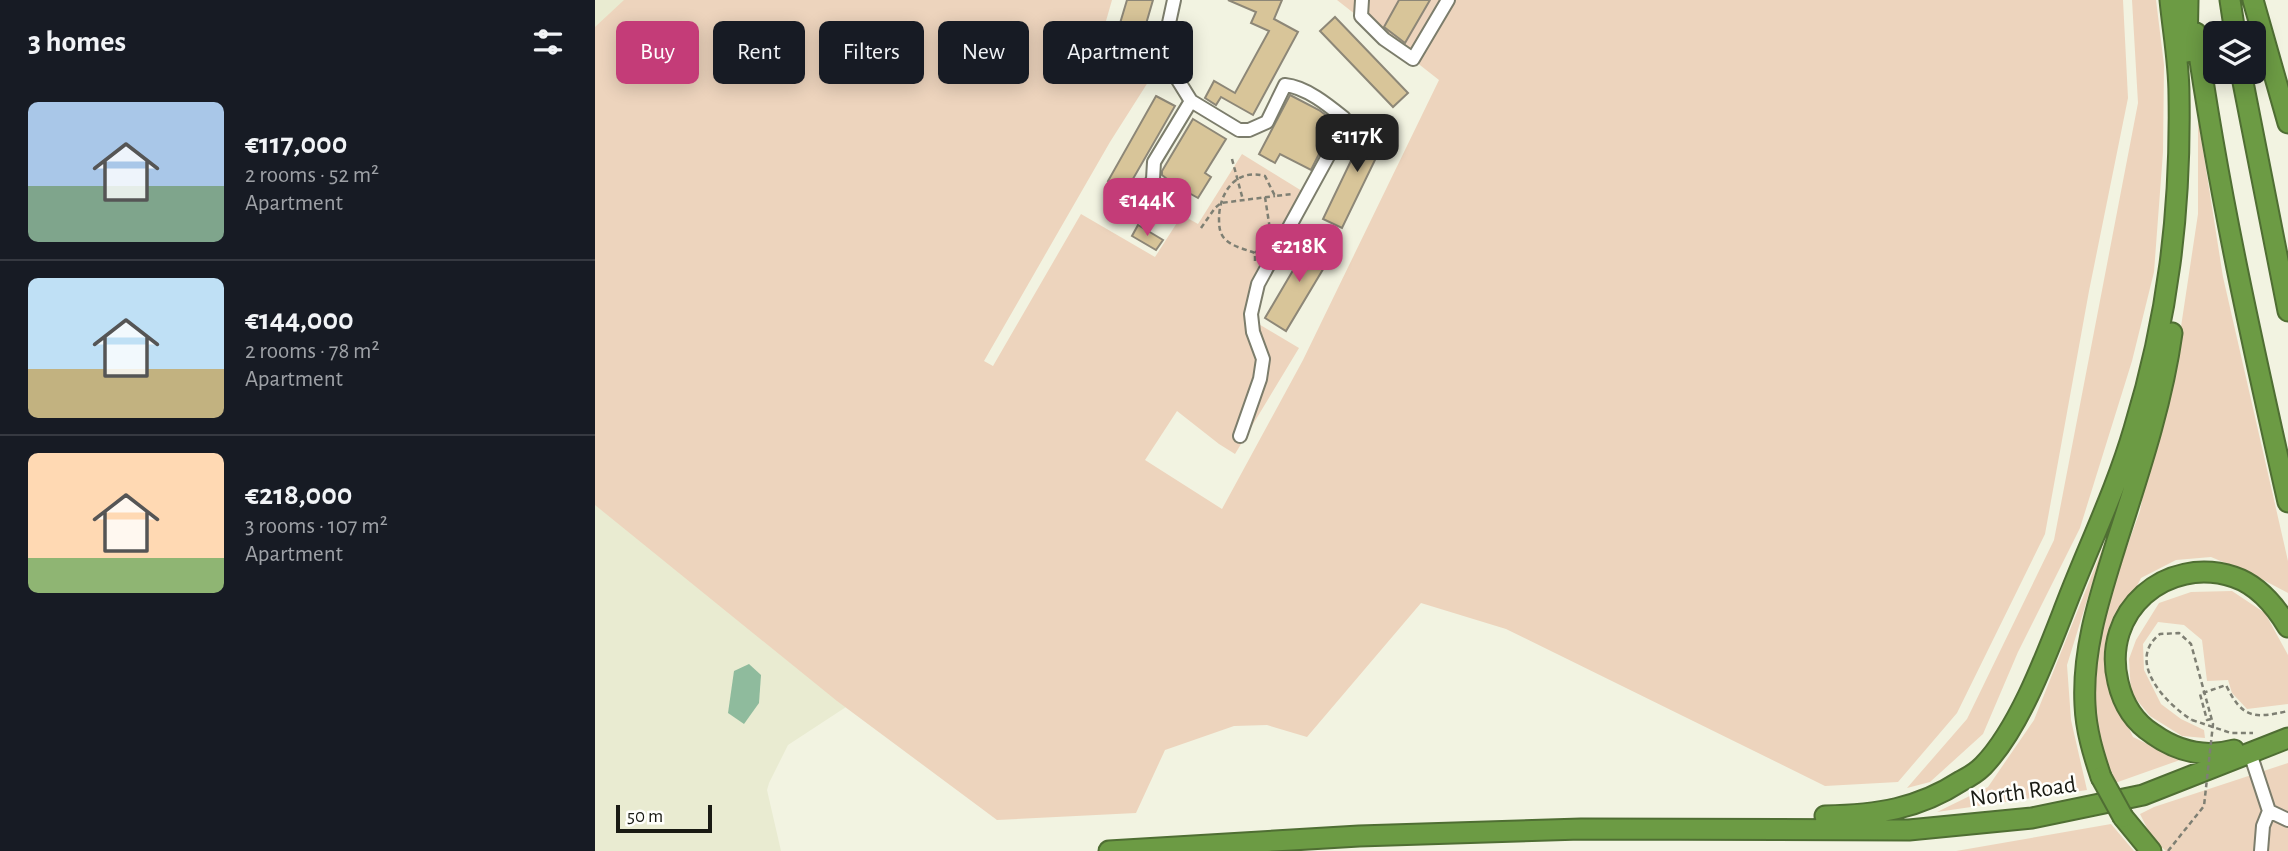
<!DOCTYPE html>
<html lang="en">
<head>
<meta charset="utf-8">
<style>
  :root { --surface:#171b24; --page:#20242c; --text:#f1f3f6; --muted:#9ea1a6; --line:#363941; --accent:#c43c78 }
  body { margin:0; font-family:"Alegreya Sans",sans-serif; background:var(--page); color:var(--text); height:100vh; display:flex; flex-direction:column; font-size:26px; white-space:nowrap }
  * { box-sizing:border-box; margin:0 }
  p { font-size:23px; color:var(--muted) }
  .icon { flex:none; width:38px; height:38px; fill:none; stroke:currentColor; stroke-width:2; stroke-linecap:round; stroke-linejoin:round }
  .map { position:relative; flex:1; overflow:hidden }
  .sheet { display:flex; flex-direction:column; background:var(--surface); width:595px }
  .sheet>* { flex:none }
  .guide { position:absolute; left:21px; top:21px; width:665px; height:63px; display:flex; gap:14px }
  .tools { position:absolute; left:1608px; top:21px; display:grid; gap:14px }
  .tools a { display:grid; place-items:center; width:63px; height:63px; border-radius:10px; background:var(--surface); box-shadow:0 4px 18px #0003; font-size:35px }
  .scale { position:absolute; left:21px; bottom:18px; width:96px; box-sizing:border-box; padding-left:7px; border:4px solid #191a13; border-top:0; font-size:19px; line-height:24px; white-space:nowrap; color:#191a13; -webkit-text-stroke:5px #fffffb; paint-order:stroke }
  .price { position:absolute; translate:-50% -60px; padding:0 16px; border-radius:14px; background:var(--accent); color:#fff; font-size:23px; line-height:46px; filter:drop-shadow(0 2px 4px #0008) }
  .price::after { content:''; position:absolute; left:50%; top:42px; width:21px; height:16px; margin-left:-10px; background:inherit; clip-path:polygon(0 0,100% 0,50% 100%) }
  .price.selected { background:#222; color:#fff }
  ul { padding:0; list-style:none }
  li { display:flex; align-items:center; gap:21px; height:175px; padding:0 28px }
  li+li { border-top:2px solid var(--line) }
  li span { display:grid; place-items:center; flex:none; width:196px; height:140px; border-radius:10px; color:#555 }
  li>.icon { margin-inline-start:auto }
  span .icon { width:84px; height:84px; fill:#fffc; stroke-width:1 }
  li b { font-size:30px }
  h2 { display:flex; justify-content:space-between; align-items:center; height:84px; padding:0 28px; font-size:30px }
  .tag { padding:0 24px; border-radius:10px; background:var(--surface); box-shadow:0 4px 18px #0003; font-size:24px; line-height:63px }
  .tag.selected { background:var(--accent); color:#fff }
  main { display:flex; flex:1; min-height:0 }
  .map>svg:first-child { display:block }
  .built { fill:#e9ebd1 }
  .green { fill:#edd4bd }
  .water { fill:#8fbb9d }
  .building { fill:#d8c599; stroke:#8d8777; stroke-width:2 }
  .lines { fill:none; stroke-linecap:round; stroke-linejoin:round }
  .minor-casing { stroke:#7c7d6c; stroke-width:16 }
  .highway-casing { stroke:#4f6e33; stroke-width:23 }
  .path { stroke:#7e7f73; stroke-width:2.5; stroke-dasharray:5 3.5; stroke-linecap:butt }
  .minor { stroke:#fff; stroke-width:12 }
  .highway { stroke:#6c9b44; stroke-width:19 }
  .highway-bridge-casing { stroke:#4f6e33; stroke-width:23; stroke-linecap:butt }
  .path-bridge { stroke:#7e7f73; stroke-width:2.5; stroke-dasharray:5 3.5; stroke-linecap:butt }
  .highway-bridge { stroke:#6c9b44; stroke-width:19 }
  .labels { text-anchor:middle; stroke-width:5; stroke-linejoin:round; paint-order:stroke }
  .street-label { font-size:24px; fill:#191a13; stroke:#fffffb }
</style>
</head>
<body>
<main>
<section class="sheet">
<h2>3 homes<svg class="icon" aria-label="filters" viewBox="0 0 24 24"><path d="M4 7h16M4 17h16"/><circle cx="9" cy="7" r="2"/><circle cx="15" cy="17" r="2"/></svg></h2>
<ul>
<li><span style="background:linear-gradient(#a9c7e8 60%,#7fa58c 0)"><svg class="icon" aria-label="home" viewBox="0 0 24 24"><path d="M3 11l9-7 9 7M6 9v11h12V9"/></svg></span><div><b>€117,000</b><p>2 rooms · 52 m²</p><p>Apartment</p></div></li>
<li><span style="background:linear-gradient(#bfe0f5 65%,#c2b280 0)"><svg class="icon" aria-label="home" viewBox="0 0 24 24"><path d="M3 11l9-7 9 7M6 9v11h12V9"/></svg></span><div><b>€144,000</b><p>2 rooms · 78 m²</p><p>Apartment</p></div></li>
<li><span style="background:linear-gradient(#ffd9b3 75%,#8fb573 0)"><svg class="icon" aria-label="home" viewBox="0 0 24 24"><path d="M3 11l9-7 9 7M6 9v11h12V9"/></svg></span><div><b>€218,000</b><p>3 rooms · 107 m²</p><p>Apartment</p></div></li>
</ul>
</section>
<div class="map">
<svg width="1693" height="851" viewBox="0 0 1693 851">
  <rect width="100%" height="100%" fill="#f2f3e1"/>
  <path class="built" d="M 0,0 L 45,0 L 0,41 Z
    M 0,499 L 251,707 L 193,745 L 174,783 L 172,790 L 186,851 L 0,851 Z"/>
  <path class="green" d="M 29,0 L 517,0 L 507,35 L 545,55 L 555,79 L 515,142 L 389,361 L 398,366 L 486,214 L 560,257 L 587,215 L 603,224 L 647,154 L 707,191 L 652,317 L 704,348 L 640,454 L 624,444 L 582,411 L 550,460 L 627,509 L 708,360 L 844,80 L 742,0 L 1528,0 L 1533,98 L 1494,291 L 1450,534 L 1362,713 L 1303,782 L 1230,786 L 911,629 L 826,603 L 712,737 L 672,725 L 639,726 L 570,750 L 541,813 L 402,820 L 242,701 L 0,505 L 0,27 Z
    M 1537,0 L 1561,0 L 1569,65 L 1568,152 L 1559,272 L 1537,361 L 1485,528 L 1423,652 L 1388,734 L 1335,782 L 1312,788 L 1372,719 L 1459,540 L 1543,103 Z
    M 1603,118 L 1628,277 L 1693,561 L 1693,593 L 1657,574 L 1616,557 L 1581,560 L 1546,578 L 1519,632 L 1512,680 L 1538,737 L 1585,760 L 1520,783 L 1502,744 L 1496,694 L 1498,640 L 1545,511 L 1559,436 L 1584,340 L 1603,214 Z
    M 1510,542 L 1472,665 L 1476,720 L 1492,790 L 1342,812 L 1393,787 L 1439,720 Z
    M 1637,591 L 1670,613 L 1693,655 L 1693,704 L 1652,709 L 1637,693 L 1633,680 L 1612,681 L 1607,640 L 1589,625 L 1563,622 L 1548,644 L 1549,670 L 1566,704 L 1586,719 L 1609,730 L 1610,738 L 1587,736 L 1555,716 L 1536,693 L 1534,659 L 1541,640 L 1564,603 L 1596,592 Z
    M 1693,763 L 1693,851 L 1571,851 L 1558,840 L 1545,814 L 1559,807 Z
    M 1516,824 L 1539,851 L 1361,851 Z"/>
  <path class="water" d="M 154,664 L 166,675 L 164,703 L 149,724 L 133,713 L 139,671 Z"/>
  <path class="building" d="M 532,0 L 558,0 L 544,48 L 520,40 Z
    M 633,0 L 687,0 L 679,19 L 703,32 L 658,115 L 626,97 L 621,105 L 610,98 L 619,81 L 640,93 L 674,31 L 656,23 L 661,12 Z
    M 804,0 L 835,0 L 810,43 L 789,27 Z
    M 740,17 L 813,93 L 798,107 L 725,31 Z
    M 695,95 L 724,110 L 740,122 L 716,170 L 685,154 L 680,163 L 664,154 Z
    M 561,96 L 580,106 L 531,191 L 513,181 Z
    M 598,119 L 631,139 L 610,173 L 616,177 L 603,198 L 594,193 L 580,218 L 557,204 L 572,179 L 567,175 L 567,171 Z
    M 776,119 L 795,129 L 747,228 L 728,219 Z
    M 543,225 L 568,240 L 561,250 L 537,236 Z
    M 717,238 L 739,251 L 691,331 L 670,318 Z"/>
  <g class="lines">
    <defs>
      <path id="minor" d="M 579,0 L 569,46 L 573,64 L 596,101 L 644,130 L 654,130 L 672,122 L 690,85 C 711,87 733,105 749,118 L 748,129 L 663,284 L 656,314 L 658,332 L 668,359 L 665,379 L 645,436
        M 767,0 L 766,16 L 789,39 L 818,59 L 853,0
        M 539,214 L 558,179 L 559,162 L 596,101
        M 1655,753 L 1674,811
        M 1666,851 L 1668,826 L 1674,811 L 1693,820"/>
      <path id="highway" d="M 1635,0 L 1640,33
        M 1658,0 L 1693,123
        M 1601,33 C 1623,191 1658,347 1693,502
        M 1592,52 L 1593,0
        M 1646,72 L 1693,311
        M 1639,750 C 1610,758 1582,751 1558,734 C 1539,722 1528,704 1523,682 C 1506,611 1571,555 1639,577 C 1663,585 1681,607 1693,627
        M 1506,777 C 1498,753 1491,730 1490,705 C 1487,649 1505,596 1521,544 C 1543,475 1567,405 1577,333
        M 1230,816 C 1282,815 1323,809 1366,781 C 1374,777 1382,772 1388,766 C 1426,727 1454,648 1474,597 C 1496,541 1522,487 1539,429 C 1573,318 1586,211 1584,95 C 1584,63 1578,31 1575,0
        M 1528,817 L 1556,851
        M 514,851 L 764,836 L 986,829 L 1314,830 L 1437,818 L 1548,795 L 1693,738"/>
    </defs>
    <use href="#minor" class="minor-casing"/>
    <use href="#highway" class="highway-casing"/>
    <path class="path" d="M 637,159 L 648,200
      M 670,197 L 676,236
      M 606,228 L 620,208 L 626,203 L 680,196
      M 660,253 L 672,240
      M 660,261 L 660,253 C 650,249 637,247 629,238 C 624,232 624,225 624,217 C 625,191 642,168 670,176 L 680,196 L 698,194
      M 1616,719 L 1612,720 L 1605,694 L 1631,685 C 1647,718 1658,719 1693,711
      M 1597,720 L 1636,733 L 1658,733"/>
    <use href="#minor" class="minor"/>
    <use href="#highway" class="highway"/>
    <defs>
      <path id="highway-bridge" d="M 1506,777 L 1528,817"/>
    </defs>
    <use href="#highway-bridge" class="highway-bridge-casing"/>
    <path class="path-bridge" d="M 1573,851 L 1609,806 L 1618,724 L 1596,644 L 1584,633 L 1565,634 C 1530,661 1571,704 1597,720"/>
    <use href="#highway-bridge" class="highway-bridge"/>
  </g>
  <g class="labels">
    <g class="street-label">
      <text transform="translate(1428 791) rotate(-8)" y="8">North Road</text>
    </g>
  </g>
</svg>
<div class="tools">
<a><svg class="icon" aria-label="layers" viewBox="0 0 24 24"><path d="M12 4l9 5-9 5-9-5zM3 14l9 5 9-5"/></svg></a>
</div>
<div class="scale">50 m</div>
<b class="price selected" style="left:762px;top:174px">€117K</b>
<b class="price" style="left:552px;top:238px">€144K</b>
<b class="price" style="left:704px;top:284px">€218K</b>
<div class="guide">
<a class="tag selected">Buy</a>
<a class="tag">Rent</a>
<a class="tag">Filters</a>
<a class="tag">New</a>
<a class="tag">Apartment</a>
</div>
</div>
</main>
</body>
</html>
